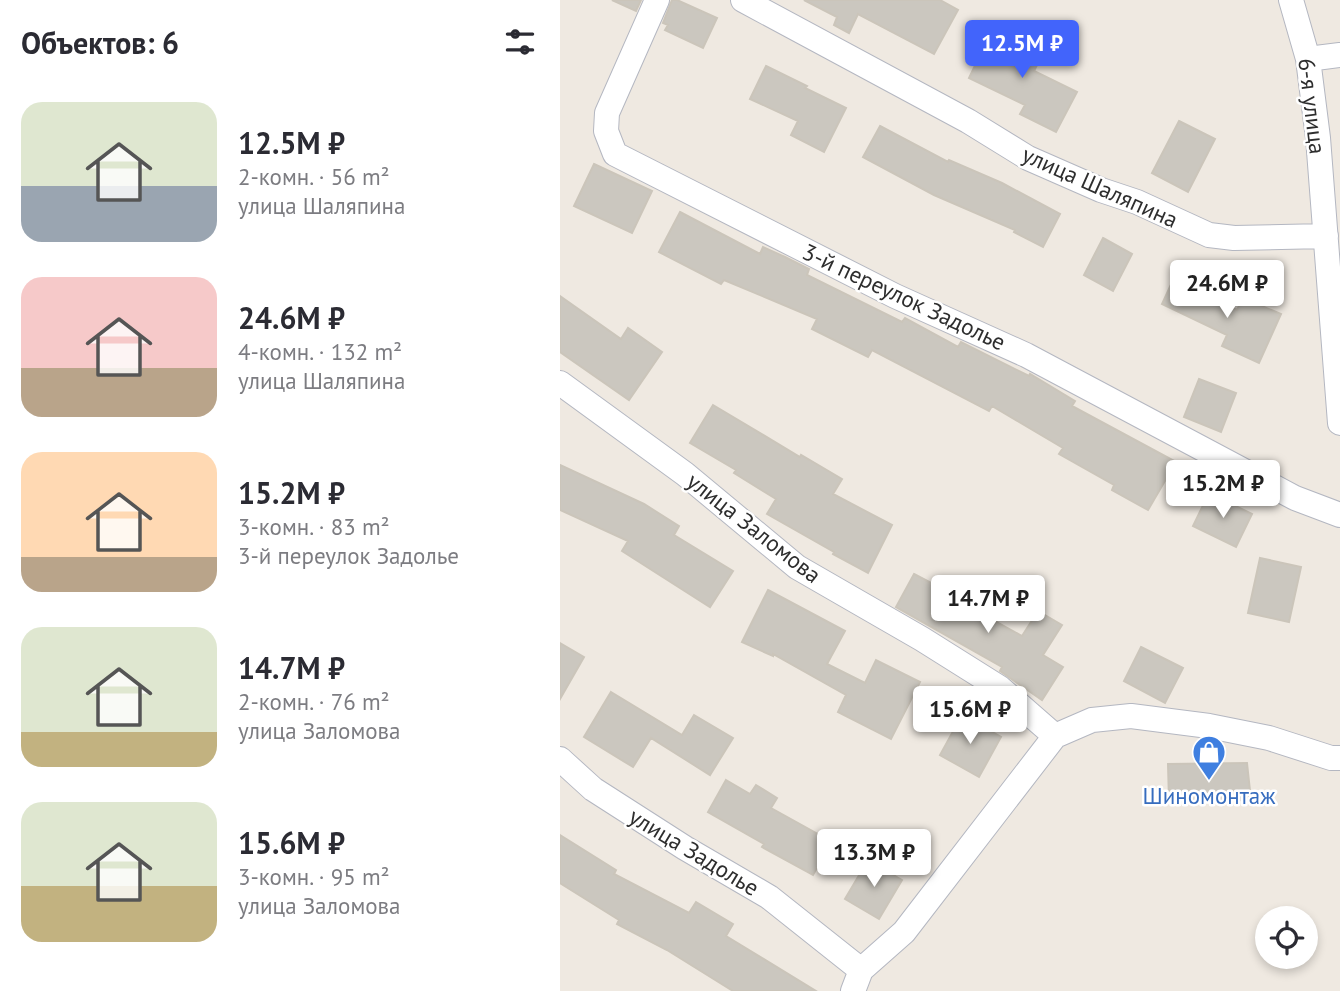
<!DOCTYPE html>
<html lang="ru">
<head>
<meta charset="utf-8">
<style>
  :root { --surface:#fff; --page:#f2f2f3; --text:#2b2b33; --muted:#7c7c81; --accent:#4264fb }
  body { margin:0; font-family:"PT Sans",sans-serif; background:var(--page); color:var(--text); height:100vh; display:flex; flex-direction:column; font-size:26px; white-space:nowrap }
  * { box-sizing:border-box; margin:0 }
  p { font-size:23px; color:var(--muted) }
  .icon { flex:none; width:38px; height:38px; fill:none; stroke:currentColor; stroke-width:2; stroke-linecap:round; stroke-linejoin:round }
  .map { position:relative; flex:1; overflow:hidden }
  .sheet { display:flex; flex-direction:column; background:var(--surface); width:560px }
  .sheet>* { flex:none }
  .buttons { position:absolute; left:695px; top:906px; display:grid; gap:14px }
  .buttons a { display:grid; place-items:center; width:63px; height:63px; border-radius:50%; background:var(--surface); box-shadow:0 4px 10px #0003; font-size:35px }
  .price { position:absolute; translate:-50% -60px; padding:0 16px; border-radius:7px; background:#fff; color:#222; font-size:23px; line-height:46px; filter:drop-shadow(0 2px 4px #0008) }
  .price::after { content:''; position:absolute; left:50%; top:42px; width:21px; height:16px; margin-left:-10px; background:inherit; clip-path:polygon(0 0,100% 0,50% 100%) }
  .price.active { background:var(--accent); color:#fff }
  ul { padding:0; list-style:none }
  li { display:flex; align-items:center; gap:21px; height:175px; padding:0 21px }
  li span { display:grid; place-items:center; flex:none; width:196px; height:140px; border-radius:21px; color:#555 }
  li>.icon { margin-inline-start:auto }
  span .icon { width:84px; height:84px; fill:#fffc; stroke-width:1 }
  li b { font-size:30px }
  h2 { display:flex; justify-content:space-between; align-items:center; height:84px; padding:0 21px; font-size:30px }
  main { display:flex; flex:1; min-height:0 }
  .map>svg:first-child { display:block }
  .building { fill:#cbc7bf; stroke:#cbc5ba; stroke-width:2 }
  .lines { fill:none; stroke-linecap:round; stroke-linejoin:round }
  .minor-casing { stroke:#b4b7c1; stroke-width:26 }
  .minor { stroke:#fff; stroke-width:24 }
  .labels { text-anchor:middle; stroke-width:5; stroke-linejoin:round; paint-order:stroke }
  .street-label { font-size:23px; fill:#2e2e2e; stroke:#fff }
  .shop-label { font-size:23px; fill:#366cbe; stroke:#fff }
</style>
</head>
<body>
<main>
<section class="sheet">
<h2>Объектов: 6<svg class="icon" aria-label="filters" viewBox="0 0 24 24"><path d="M4 7h16M4 17h16"/><circle cx="9" cy="7" r="2"/><circle cx="15" cy="17" r="2"/></svg></h2>
<ul>
<li><span style="background:linear-gradient(#dfe7d0 60%,#9aa5b1 0)"><svg class="icon" aria-label="home" viewBox="0 0 24 24"><path d="M3 11l9-7 9 7M6 9v11h12V9"/></svg></span><div><b>12.5M ₽</b><p>2-комн. · 56 m²</p><p>улица Шаляпина</p></div></li>
<li><span style="background:linear-gradient(#f6c9c9 65%,#b9a48a 0)"><svg class="icon" aria-label="home" viewBox="0 0 24 24"><path d="M3 11l9-7 9 7M6 9v11h12V9"/></svg></span><div><b>24.6M ₽</b><p>4-комн. · 132 m²</p><p>улица Шаляпина</p></div></li>
<li><span style="background:linear-gradient(#ffd9b3 75%,#b9a48a 0)"><svg class="icon" aria-label="home" viewBox="0 0 24 24"><path d="M3 11l9-7 9 7M6 9v11h12V9"/></svg></span><div><b>15.2M ₽</b><p>3-комн. · 83 m²</p><p>3-й переулок Задолье</p></div></li>
<li><span style="background:linear-gradient(#dfe7d0 75%,#c2b280 0)"><svg class="icon" aria-label="home" viewBox="0 0 24 24"><path d="M3 11l9-7 9 7M6 9v11h12V9"/></svg></span><div><b>14.7M ₽</b><p>2-комн. · 76 m²</p><p>улица Заломова</p></div></li>
<li><span style="background:linear-gradient(#dfe7d0 60%,#c2b280 0)"><svg class="icon" aria-label="home" viewBox="0 0 24 24"><path d="M3 11l9-7 9 7M6 9v11h12V9"/></svg></span><div><b>15.6M ₽</b><p>3-комн. · 95 m²</p><p>улица Заломова</p></div></li>
</ul>
</section>
<div class="map">
<svg width="780" height="991" viewBox="0 0 780 991">
  <rect width="100%" height="100%" fill="#efe9e1"/>
  <path class="building" d="M 52,0 L 81,0 L 76,11 Z
    M 112,0 L 117,0 L 157,18 L 143,48 L 105,30 L 108,25 L 103,23 Z
    M 244,0 L 380,0 L 398,10 L 374,54 L 298,14 L 289,33 L 274,25 L 277,17 Z
    M 433,28 L 483,53 L 474,71 L 517,92 L 496,132 L 460,114 L 465,105 L 409,78 Z
    M 206,66 L 247,86 L 245,88 L 286,108 L 264,152 L 231,135 L 238,121 L 190,99 Z
    M 619,121 L 655,139 L 628,192 L 592,173 Z
    M 320,126 L 388,162 L 389,160 L 442,183 L 500,214 L 483,247 L 454,232 L 455,230 L 374,195 L 303,157 Z
    M 34,164 L 92,191 L 72,233 L 14,206 Z
    M 120,212 L 200,254 L 203,247 L 225,257 L 249,269 L 247,275 L 342,322 L 345,318 L 398,347 L 401,342 L 469,376 L 470,374 L 515,401 L 512,406 L 616,462 L 588,510 L 552,490 L 554,485 L 499,454 L 503,448 L 432,406 L 429,411 L 312,350 L 308,357 L 252,329 L 257,319 L 164,280 L 161,284 L 99,252 Z
    M 543,238 L 572,254 L 553,291 L 524,275 Z
    M 613,280 L 677,310 L 683,298 L 721,314 L 699,363 L 662,346 L 667,335 L 602,304 Z
    M 0,296 L 61,339 L 68,328 L 102,352 L 69,400 L 0,352 Z
    M 639,379 L 676,393 L 661,432 L 624,417 Z
    M 153,405 L 240,457 L 241,455 L 282,479 L 273,494 L 332,525 L 308,573 L 273,554 L 274,552 L 207,514 L 216,499 L 174,473 L 176,470 L 130,443 Z
    M 0,465 L 84,504 L 119,526 L 114,535 L 173,571 L 150,607 L 62,551 L 68,541 L 0,510 Z
    M 649,493 L 692,514 L 676,547 L 633,526 Z
    M 700,558 L 741,567 L 729,622 L 688,613 Z
    M 354,574 L 398,597 L 397,600 L 462,636 L 478,611 L 502,625 L 483,655 L 503,667 L 482,700 L 440,671 L 442,667 L 336,607 Z
    M 208,590 L 285,631 L 267,664 L 305,683 L 316,660 L 360,682 L 331,739 L 278,712 L 286,695 L 213,654 L 213,656 L 182,642 Z
    M 0,643 L 24,657 L 0,699 Z
    M 581,647 L 623,668 L 605,703 L 564,681 Z
    M 51,692 L 122,735 L 134,715 L 173,738 L 150,775 L 91,738 L 73,767 L 24,737 Z
    M 402,715 L 441,737 L 419,777 L 380,755 Z
    M 687,763 L 691,800 L 609,801 L 608,764 Z
    M 166,780 L 190,794 L 196,785 L 217,798 L 211,808 L 272,842 L 253,875 L 202,847 L 204,844 L 148,812 Z
    M 0,835 L 56,870 L 54,874 L 129,913 L 136,902 L 173,924 L 166,936 L 256,991 L 173,991 L 107,950 L 57,924 L 59,920 L 0,883 Z
    M 308,860 L 342,880 L 319,919 L 285,899 Z"/>
  <g class="lines">
    <defs>
      <path id="minor" d="M 97,0 L 47,113 L 46,131 L 55,154 L 335,296 L 466,355 L 735,498 L 780,515
        M 183,0 L 408,121 L 468,158 L 541,190 L 577,202 L 649,235 L 674,238 L 766,236
        M 731,0 L 748,59 L 758,138 L 780,423
        M 748,59 L 780,55
        M 0,383 L 125,474 L 237,567 L 362,639 L 440,688 L 495,736
        M 0,759 L 33,789 L 125,848 L 209,897 L 301,970
        M 293,991 L 301,970 L 344,932 L 495,736 L 532,720 L 571,716 L 649,726 L 709,738 L 771,758 L 780,758"/>
    </defs>
    <use href="#minor" class="minor-casing"/>
    <use href="#minor" class="minor"/>
  </g>
  <defs>
    <symbol id="shop-pin" viewBox="-11 -11 22 30"><path d="M0 17L-7.5 6A9.5 9.5 0 1 1 7.5 6Z" fill="#3f7fe0" stroke="#fff"/><path d="M-5-2.5h2.3a2.7 3.5 0 0 1 5.4 0H5L5.5 6h-11ZM-1.5-2.5h3a1.5 2.3 0 0 0-3 0Z" fill="#fff"/></symbol>
  </defs>
  <g fill-rule="evenodd">
    <use href="#shop-pin" x="630" y="733" width="38" height="52"/>
  </g>
  <g class="labels">
    <g class="street-label">
      <text transform="translate(752 106) rotate(83)" y="8">6-я улица</text>
      <text transform="translate(540 187) rotate(24)" y="8">улица Шаляпина</text>
      <text transform="translate(344 297) rotate(25)" y="8">3-й переулок Задолье</text>
      <text transform="translate(194 528) rotate(38)" y="8">улица Заломова</text>
      <text transform="translate(134 852) rotate(31)" y="8">улица Задолье</text>
    </g>
    <g class="shop-label">
      <text x="649" y="804">Шиномонтаж</text>
    </g>
  </g>
</svg>
<div class="buttons">
<a><svg class="icon" aria-label="locate" viewBox="0 0 24 24"><circle cx="12" cy="12" r="6"/><path d="M12 2v4M12 18v4M2 12h4M18 12h4"/></svg></a>
</div>
<b class="price active" style="left:462px;top:80px">12.5M ₽</b>
<b class="price" style="left:667px;top:320px">24.6M ₽</b>
<b class="price" style="left:663px;top:520px">15.2M ₽</b>
<b class="price" style="left:428px;top:635px">14.7M ₽</b>
<b class="price" style="left:410px;top:746px">15.6M ₽</b>
<b class="price" style="left:314px;top:889px">13.3M ₽</b>
</div>
</main>
</body>
</html>
